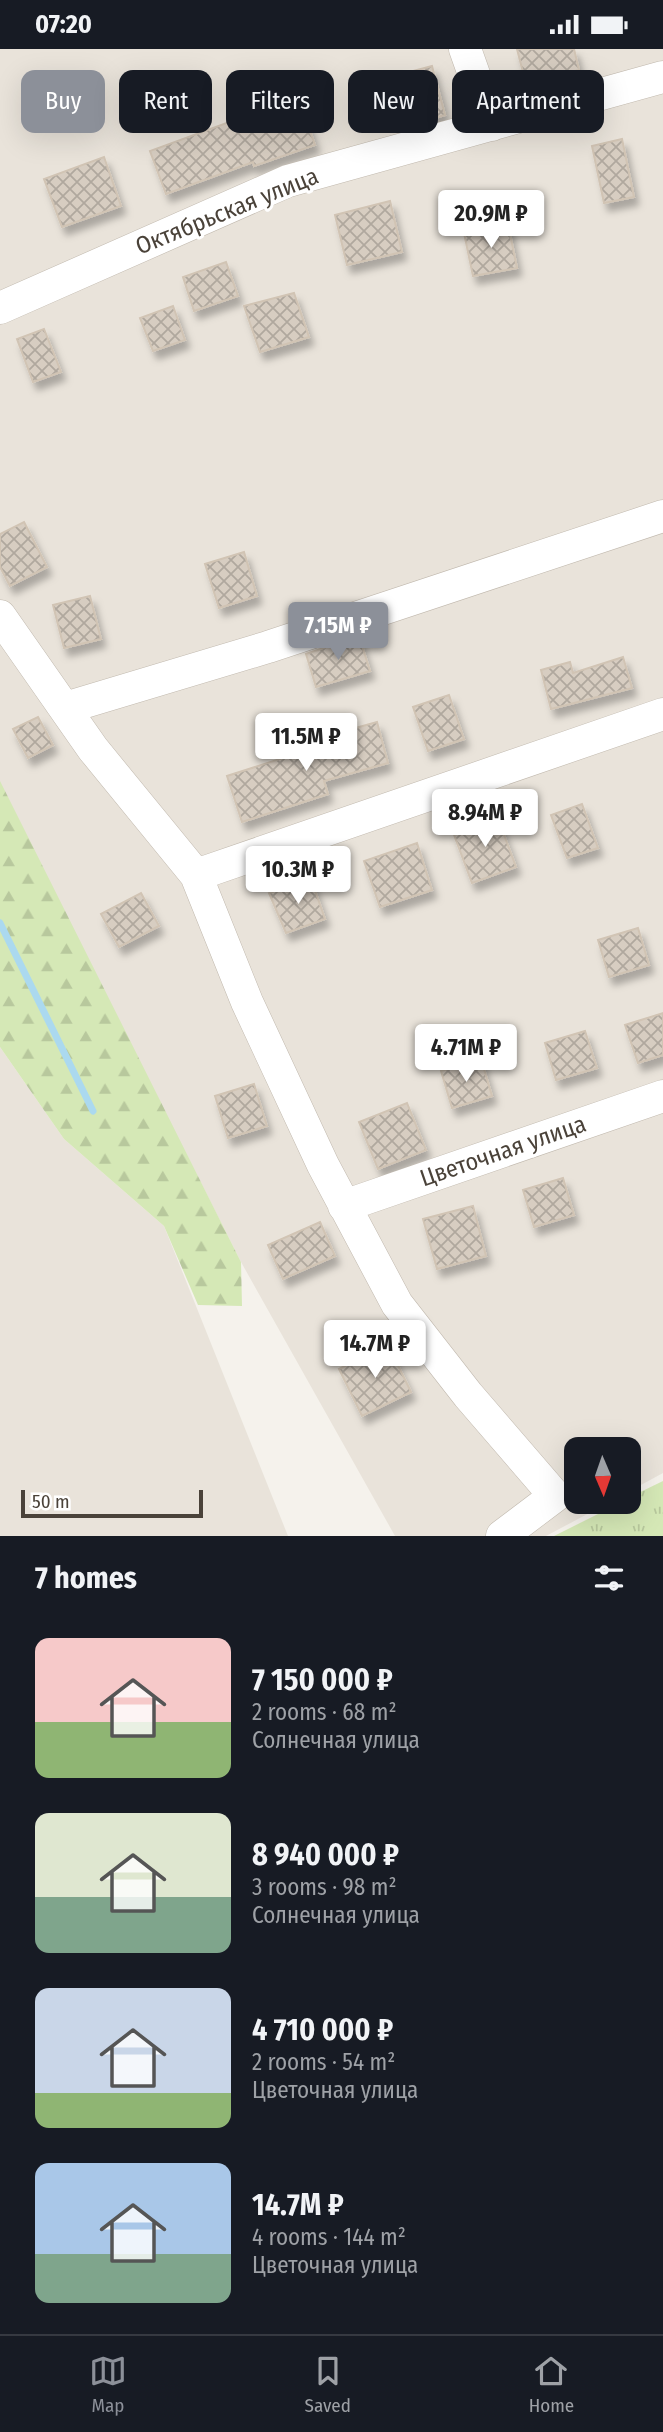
<!DOCTYPE html>
<html lang="en">
<head>
<meta charset="utf-8">
<style>
  :root { --surface:#171b24; --page:#242831; --text:#f1f3f6; --muted:#9ea1a6; --line:#363941; --accent:#8c9099 }
  body { margin:0; font-family:"Fira Sans Condensed",sans-serif; background:var(--page); color:var(--text); height:100vh; display:flex; flex-direction:column; font-size:26px; white-space:nowrap }
  * { box-sizing:border-box; margin:0 }
  p { font-size:23px; color:var(--muted) }
  .icon { flex:none; width:38px; height:38px; fill:none; stroke:currentColor; stroke-width:2; stroke-linecap:round; stroke-linejoin:round }
  .map { position:relative; height:1487px; overflow:hidden }
  .panel { display:flex; flex-direction:column; background:var(--surface); flex:1 }
  .panel>* { flex:none }
  .banner { position:absolute; left:21px; top:21px; width:621px; height:63px; display:flex; gap:14px }
  .needle { width:46px; rotate:178deg }
  .tools { position:absolute; left:564px; top:1388px; display:grid; gap:14px }
  .tools a { display:grid; place-items:center; width:77px; height:77px; border-radius:14px; background:var(--surface); box-shadow:0 7px 28px #0002; font-size:35px }
  .scale { position:absolute; left:21px; bottom:18px; width:182px; box-sizing:border-box; padding-left:7px; border:4px solid #4a4239; border-top:0; font-size:19px; line-height:24px; white-space:nowrap; color:#4a4239; -webkit-text-stroke:5px #fff; paint-order:stroke }
  .price { position:absolute; translate:-50% -60px; padding:0 16px; border-radius:7px; background:#fff; color:#222; font-size:23px; line-height:46px; filter:drop-shadow(0 2px 4px #0008) }
  .price::after { content:''; position:absolute; left:50%; top:42px; width:21px; height:16px; margin-left:-10px; background:inherit; clip-path:polygon(0 0,100% 0,50% 100%) }
  .price.active { background:var(--accent); color:#fff }
  ul { padding:0; list-style:none }
  li { display:flex; align-items:center; gap:21px; height:175px; padding:0 35px }
  li span { display:grid; place-items:center; flex:none; width:196px; height:140px; border-radius:14px; color:#555 }
  li>.icon { margin-inline-start:auto }
  span .icon { width:84px; height:84px; fill:#fffc; stroke-width:1 }
  li b { font-size:30px }
  h2 { display:flex; justify-content:space-between; align-items:center; height:84px; padding:0 35px; font-size:30px }
  .tag { padding:0 24px; border-radius:14px; background:var(--surface); box-shadow:0 7px 28px #0002; font-size:24px; line-height:63px }
  .tag.active { background:var(--accent); color:#fff }
  .status { display:flex; justify-content:space-between; align-items:center; height:49px; padding:0 35px; background:var(--surface); direction:ltr }
  .status svg { height:19px; fill:currentColor }
  .tabs { display:flex; justify-content:space-around; align-items:center; height:98px; border-top:2px solid var(--line); background:var(--surface); font-size:19px; color:var(--muted) }
  .tabs a { display:grid; justify-items:center; gap:4px }
  .tabs .active { color:var(--accent) }
  .map>svg:first-child { display:block }
  .residential { fill:#e9e3da }
  .grass { fill:url(#grass-tufts) }
  .forest { fill:url(#forest-firs) }
  .lines { fill:none; stroke-linecap:round; stroke-linejoin:round }
  .stream { stroke:#abd9ef; stroke-width:7 }
  .building { fill:url(#building-cross-hatch); stroke:#d1c4b4; stroke-width:2; filter:url(#shadow) }
  .minor-casing { stroke:#c1b9ae; stroke-width:33 }
  .minor { stroke:#fff; stroke-width:32 }
  .labels { text-anchor:middle; stroke-width:6; stroke-linejoin:round; paint-order:stroke }
  .street-label { font-size:24px; fill:#4a4239; stroke:#fff }
</style>
</head>
<body>
<div class="status"><b>07:20</b><svg viewBox="0 0 49 12"><path d="M0 12V9h3v3zM5 12V6h3v6zM10 12V3h3v9zM15 12V0h3v12zM26 1h20v11H26zM47 4h2v5h-2z"/></svg></div>
<div class="map">
<svg width="663" height="1487" viewBox="0 0 663 1487">
  <defs>
    <pattern id="grass-tufts" width="24" height="20" patternUnits="userSpaceOnUse" patternTransform="scale(1.75)"><rect width="24" height="20" fill="#d5e8b6"/><path d="M3 7l-1-3M5 7V3M7 7l1-3M15 17l-1-3M17 17v-4M19 17l1-3" fill="none" stroke="#b8c89d"/></pattern>
    <pattern id="forest-firs" width="22" height="20" patternUnits="userSpaceOnUse" patternTransform="scale(1.75)"><rect width="22" height="20" fill="#d5e8b6"/><path d="M5 1l3.5 6h-7zM16 11l3.5 6h-7z" fill="#b8c89d"/></pattern>
    <pattern id="building-cross-hatch" width="8" height="8" patternUnits="userSpaceOnUse" patternTransform="scale(1.75)"><rect width="8" height="8" fill="#d7cdc1"/><path d="M0 0l8 8M0 8l8-8" fill="none" stroke="#b0a89e"/></pattern>
    <filter id="shadow"><feDropShadow dx="4.5" dy="8" stdDeviation="3.5" flood-color="#0004"/></filter>
  </defs>
  <rect width="100%" height="100%" fill="#f5f2ec"/>
  <path class="residential" d="M 0,0 L 663,0 L 663,1424 L 628,1443 L 628,1400 L 576,1400 L 576,1452 L 610,1453 L 546,1487 L 395,1487 L 241,1213 L 0,737 Z
    M 0,998 L 64,1090 L 164,1177 L 288,1487 L 0,1487 Z"/>
  <path class="grass" d="M 663,1432 L 663,1487 L 554,1487 L 622,1453 L 628,1452 L 628,1449 Z"/>
  <path class="forest" d="M 0,732 L 241,1213 L 242,1257 L 198,1256 L 164,1177 L 64,1090 L 0,998 Z"/>
  <g class="lines">
    <path class="stream" d="M 0,874 L 93,1062"/>
  </g>
  <path class="building" d="M 517,0 L 574,0 L 579,21 L 526,35 Z
    M 432,17 L 445,66 L 401,79 L 387,29 Z
    M 298,48 L 315,96 L 254,117 L 253,113 L 166,145 L 150,102 Z
    M 622,90 L 634,148 L 604,154 L 592,97 Z
    M 104,108 L 121,157 L 62,178 L 44,130 Z
    M 390,152 L 402,203 L 347,216 L 335,166 Z
    M 508,175 L 517,219 L 473,227 L 464,184 Z
    M 226,213 L 238,247 L 194,262 L 183,228 Z
    M 294,244 L 309,288 L 260,303 L 244,257 Z
    M 173,257 L 185,291 L 153,302 L 140,269 Z
    M 44,280 L 61,323 L 33,333 L 17,290 Z
    M 24,473 L 47,518 L 10,537 L 0,518 L 0,485 Z
    M 244,503 L 257,547 L 219,559 L 205,515 Z
    M 90,547 L 101,590 L 64,599 L 53,556 Z
    M 359,587 L 370,622 L 316,638 L 306,605 Z
    M 623,608 L 632,639 L 551,660 L 541,621 L 570,613 L 573,624 Z
    M 449,646 L 464,690 L 428,702 L 413,658 Z
    M 38,668 L 53,696 L 28,709 L 13,680 Z
    M 377,673 L 388,714 L 324,732 L 328,745 L 242,773 L 227,727 L 336,692 L 334,685 Z
    M 582,755 L 598,799 L 567,809 L 551,766 Z
    M 497,767 L 516,818 L 472,834 L 453,783 Z
    M 417,794 L 432,841 L 380,858 L 364,812 Z
    M 311,830 L 325,870 L 286,884 L 269,844 Z
    M 141,844 L 159,877 L 119,898 L 101,865 Z
    M 638,879 L 649,916 L 609,928 L 598,891 Z
    M 663,964 L 663,1006 L 638,1014 L 625,976 Z
    M 585,982 L 597,1019 L 556,1031 L 545,994 Z
    M 481,1010 L 492,1047 L 452,1059 L 441,1022 Z
    M 254,1035 L 267,1077 L 228,1089 L 215,1047 Z
    M 407,1054 L 426,1101 L 378,1120 L 359,1073 Z
    M 563,1129 L 574,1166 L 534,1178 L 523,1141 Z
    M 473,1157 L 486,1207 L 437,1220 L 423,1170 Z
    M 320,1173 L 335,1207 L 283,1230 L 268,1196 Z
    M 388,1296 L 411,1343 L 362,1367 L 339,1320 Z"/>
  <g class="lines">
    <defs>
      <path id="minor" d="M 465,0 L 492,76
        M 0,259 L 288,132 L 663,28
        M 0,567 L 93,700 L 196,826 L 247,953 L 323,1116 L 397,1255 L 468,1346 L 555,1447 L 502,1487
        M 65,659 L 268,598 L 663,467
        M 196,826 L 663,665
        M 344,1157 L 663,1047"/>
    </defs>
    <use href="#minor" class="minor-casing"/>
    <use href="#minor" class="minor"/>
  </g>
  <g class="labels">
    <g class="street-label">
      <text transform="translate(227 162) rotate(-22)" y="8">Октябрьская улица</text>
      <text transform="translate(503 1102) rotate(-19)" y="8">Цветочная улица</text>
    </g>
  </g>
</svg>
<div class="tools">
<a><svg class="needle" viewBox="-14 -14 28 28"><path d="M0-13l5 13h-10z" fill="#e53935"/><path d="M0 13l5-13h-10z" fill="#9ea1a6"/></svg></a>
</div>
<div class="scale">50 m</div>
<b class="price" style="left:491px;top:201px">20.9M ₽</b>
<b class="price active" style="left:338px;top:613px">7.15M ₽</b>
<b class="price" style="left:306px;top:724px">11.5M ₽</b>
<b class="price" style="left:485px;top:800px">8.94M ₽</b>
<b class="price" style="left:298px;top:857px">10.3M ₽</b>
<b class="price" style="left:466px;top:1035px">4.71M ₽</b>
<b class="price" style="left:375px;top:1331px">14.7M ₽</b>
<div class="banner">
<a class="tag active">Buy</a>
<a class="tag">Rent</a>
<a class="tag">Filters</a>
<a class="tag">New</a>
<a class="tag">Apartment</a>
</div>
</div>
<section class="panel">
<h2>7 homes<svg class="icon" aria-label="filters" viewBox="0 0 24 24"><path d="M4 7h16M4 17h16"/><circle cx="9" cy="7" r="2"/><circle cx="15" cy="17" r="2"/></svg></h2>
<ul>
<li><span style="background:linear-gradient(#f6c9c9 60%,#8fb573 0)"><svg class="icon" aria-label="home" viewBox="0 0 24 24"><path d="M3 11l9-7 9 7M6 9v11h12V9"/></svg></span><div><b>7 150 000 ₽</b><p>2 rooms · 68 m²</p><p>Солнечная улица</p></div></li>
<li><span style="background:linear-gradient(#dfe7d0 60%,#7fa58c 0)"><svg class="icon" aria-label="home" viewBox="0 0 24 24"><path d="M3 11l9-7 9 7M6 9v11h12V9"/></svg></span><div><b>8 940 000 ₽</b><p>3 rooms · 98 m²</p><p>Солнечная улица</p></div></li>
<li><span style="background:linear-gradient(#c9d6e8 75%,#8fb573 0)"><svg class="icon" aria-label="home" viewBox="0 0 24 24"><path d="M3 11l9-7 9 7M6 9v11h12V9"/></svg></span><div><b>4 710 000 ₽</b><p>2 rooms · 54 m²</p><p>Цветочная улица</p></div></li>
<li><span style="background:linear-gradient(#a9c7e8 65%,#7fa58c 0)"><svg class="icon" aria-label="home" viewBox="0 0 24 24"><path d="M3 11l9-7 9 7M6 9v11h12V9"/></svg></span><div><b>14.7M ₽</b><p>4 rooms · 144 m²</p><p>Цветочная улица</p></div></li>
</ul>
</section>
<nav class="tabs">
<a class="active"><svg class="icon" aria-label="map" viewBox="0 0 24 24"><path d="M3 6l6-2 6 2 6-2v14l-6 2-6-2-6 2zM9 4v14M15 6v14"/></svg>Map</a>
<a><svg class="icon" aria-label="saved" viewBox="0 0 24 24"><path d="M7 4h10v16l-5-4-5 4z"/></svg>Saved</a>
<a><svg class="icon" aria-label="home" viewBox="0 0 24 24"><path d="M3 11l9-7 9 7M6 9v11h12V9"/></svg>Home</a>
</nav>
</body>
</html>
